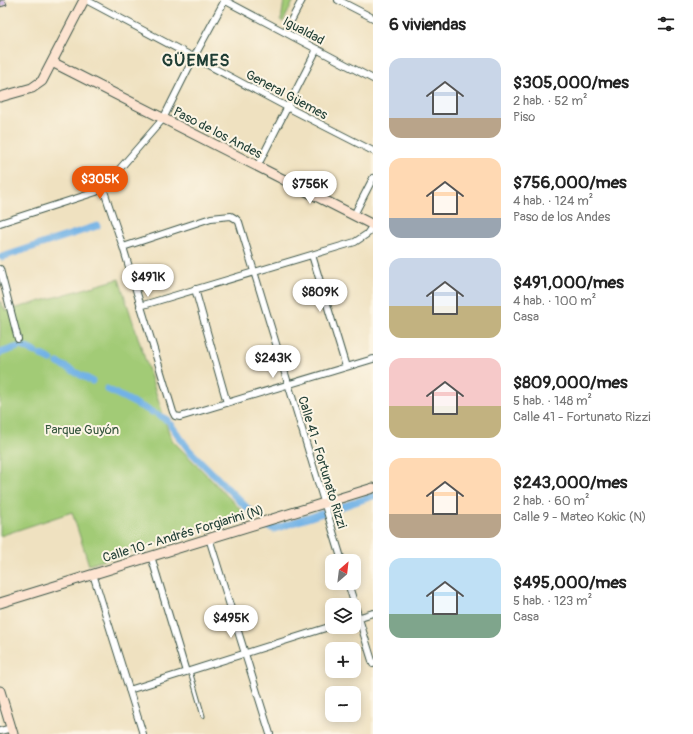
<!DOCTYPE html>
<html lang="es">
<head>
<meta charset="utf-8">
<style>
  :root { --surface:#fff; --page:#f2f2f2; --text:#222; --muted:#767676; --accent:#ea580c }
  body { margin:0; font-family:Pangolin,sans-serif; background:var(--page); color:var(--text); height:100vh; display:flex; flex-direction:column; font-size:15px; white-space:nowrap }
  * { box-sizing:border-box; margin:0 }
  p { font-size:13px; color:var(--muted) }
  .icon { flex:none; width:22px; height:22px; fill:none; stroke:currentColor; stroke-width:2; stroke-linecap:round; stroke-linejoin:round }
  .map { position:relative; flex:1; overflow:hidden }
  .drawer { display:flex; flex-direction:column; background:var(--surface); width:320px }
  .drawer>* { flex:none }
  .needle { width:26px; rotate:28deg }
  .fabs { position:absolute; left:325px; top:554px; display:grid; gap:8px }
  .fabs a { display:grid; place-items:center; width:36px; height:36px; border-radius:8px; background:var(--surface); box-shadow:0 2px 10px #0003; font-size:20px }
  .price { position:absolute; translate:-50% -34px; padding:0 9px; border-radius:14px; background:#fff; color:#222; font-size:13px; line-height:26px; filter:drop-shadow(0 1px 2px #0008) }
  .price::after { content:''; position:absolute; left:50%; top:24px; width:12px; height:9px; margin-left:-6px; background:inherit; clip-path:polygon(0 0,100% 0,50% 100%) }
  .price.on { background:var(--accent); color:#fff }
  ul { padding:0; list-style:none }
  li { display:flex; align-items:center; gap:12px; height:100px; padding:0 16px }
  li span { display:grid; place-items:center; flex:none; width:112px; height:80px; border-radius:12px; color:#555 }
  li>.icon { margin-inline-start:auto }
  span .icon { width:48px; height:48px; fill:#fffc; stroke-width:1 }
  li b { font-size:17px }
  h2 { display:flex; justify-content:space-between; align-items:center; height:48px; padding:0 16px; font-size:17px }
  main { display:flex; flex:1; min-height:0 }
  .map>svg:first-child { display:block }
  .green { fill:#a2cb76; stroke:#608455 }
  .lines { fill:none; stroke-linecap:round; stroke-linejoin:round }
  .canal { stroke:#72b2e6; stroke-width:7 }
  .building { fill:#c1a2e0 }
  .lane-casing { stroke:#3e5649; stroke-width:5 }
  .street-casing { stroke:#3e5649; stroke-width:8 }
  .secondary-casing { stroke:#3e5649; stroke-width:11 }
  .lane { stroke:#fff; stroke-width:3 }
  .street { stroke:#fff; stroke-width:6 }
  .secondary { stroke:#fde4d1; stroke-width:9 }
  .labels { text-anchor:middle; stroke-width:4; stroke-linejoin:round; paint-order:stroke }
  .street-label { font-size:13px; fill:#1f3d34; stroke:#fcf5e5 }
  .park-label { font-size:13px; fill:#395941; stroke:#fcf5e5 }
  .district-label { font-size:17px; font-weight:bold; letter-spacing:1px; fill:#1f3d34; stroke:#fcf5e5 }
</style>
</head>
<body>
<main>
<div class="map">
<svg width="373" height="734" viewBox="0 0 373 734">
  <rect width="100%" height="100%" fill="#fcf5e5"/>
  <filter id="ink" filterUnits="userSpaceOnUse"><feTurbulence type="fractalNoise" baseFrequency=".025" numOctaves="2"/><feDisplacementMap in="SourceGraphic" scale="8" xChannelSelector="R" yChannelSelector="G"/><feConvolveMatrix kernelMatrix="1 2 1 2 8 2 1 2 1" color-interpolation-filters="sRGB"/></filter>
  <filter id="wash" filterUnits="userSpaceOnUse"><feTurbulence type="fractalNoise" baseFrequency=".012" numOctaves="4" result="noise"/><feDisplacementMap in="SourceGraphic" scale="16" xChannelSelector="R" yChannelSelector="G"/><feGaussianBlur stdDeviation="0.9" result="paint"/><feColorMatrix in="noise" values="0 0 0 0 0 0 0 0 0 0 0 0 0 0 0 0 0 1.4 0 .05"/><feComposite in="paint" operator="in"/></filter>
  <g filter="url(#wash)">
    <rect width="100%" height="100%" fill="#efe1c0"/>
    <path class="green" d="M 284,0 L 294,0 L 283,22 L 281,21 Z
      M 119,279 L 171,439 L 245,514 L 89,565 L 72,512 L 0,536 L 0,301 L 6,311 Z"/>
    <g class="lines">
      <path class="canal" d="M 2,257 L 97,226
        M 24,347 L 35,352
        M 0,353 L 18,347
        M 41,355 L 51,360
        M 58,363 L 92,381
        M 107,389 L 152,412
        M 158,415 L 167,420
        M 171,425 L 189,450 L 252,513
        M 332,510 L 373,496
        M 265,525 L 274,529 L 323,513"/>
    </g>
    <g id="blocks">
      <path class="building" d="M 0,0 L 5,0 L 7,5 L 0,7 Z"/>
    </g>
  </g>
  <g filter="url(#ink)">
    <use href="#blocks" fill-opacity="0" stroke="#3e5649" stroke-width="1"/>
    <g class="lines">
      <defs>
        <path id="lane" d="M 190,671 L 203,716"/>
        <path id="street" d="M 86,0 L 287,107 L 373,151
          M 224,0 L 373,79
          M 338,0 L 373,18
          M 285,32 L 302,0
          M 257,167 L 317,49
          M 103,188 L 123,247 L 173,412 L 175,416 L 180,417 L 373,359
          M 354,215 L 373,178
          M 0,223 L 96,192 L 103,188 L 163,119 L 194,57 L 225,0
          M 123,247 L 211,218 L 231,216 L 236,219 L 239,222 L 342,561
          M 312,255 L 346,367
          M 0,269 L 18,339
          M 195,289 L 227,403
          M 140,306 L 355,242 L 367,234 L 373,225
          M 209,538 L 270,734
          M 151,556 L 186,672
          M 93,574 L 143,734
          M 348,583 L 373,664
          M 354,619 L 373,613
          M 129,690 L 332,626
          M 0,731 L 12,728"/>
        <path id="secondary" d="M 52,62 L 373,225
          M 0,97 L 32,88 L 42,81 L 84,0
          M 0,603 L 373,488
          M 0,691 L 13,734"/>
      </defs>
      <use href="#lane" class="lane-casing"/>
      <use href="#street" class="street-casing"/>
      <use href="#secondary" class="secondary-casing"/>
      <use href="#lane" class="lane"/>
      <use href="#street" class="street"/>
      <use href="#secondary" class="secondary"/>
    </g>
  </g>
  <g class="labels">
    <g class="street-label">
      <text transform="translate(304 30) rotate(28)" y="5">Igualdad</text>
      <text transform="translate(287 94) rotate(28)" y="5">General Güemes</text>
      <text transform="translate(218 132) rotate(27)" y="5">Paso de los Andes</text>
      <text transform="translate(323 462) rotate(73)" y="5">Calle 41 - Fortunato Rizzi</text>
      <text transform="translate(183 533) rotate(-17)" y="5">Calle 10 - Andrés Forgiarini (N)</text>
    </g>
    <g class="park-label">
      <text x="82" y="434">Parque Guyón</text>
    </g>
    <g class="district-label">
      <text x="196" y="66">GÜEMES</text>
    </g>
  </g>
</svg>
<div class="fabs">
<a><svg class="needle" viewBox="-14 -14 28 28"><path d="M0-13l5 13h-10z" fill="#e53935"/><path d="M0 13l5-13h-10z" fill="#767676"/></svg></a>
<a><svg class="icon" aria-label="layers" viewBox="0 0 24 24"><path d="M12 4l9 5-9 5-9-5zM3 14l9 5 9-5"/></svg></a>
<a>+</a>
<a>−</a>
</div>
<b class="price on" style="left:100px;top:200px">$305K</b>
<b class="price" style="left:310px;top:205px">$756K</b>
<b class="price" style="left:148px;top:298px">$491K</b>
<b class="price" style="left:320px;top:313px">$809K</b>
<b class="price" style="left:273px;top:379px">$243K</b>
<b class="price" style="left:231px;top:639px">$495K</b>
</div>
<section class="drawer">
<h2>6 viviendas<svg class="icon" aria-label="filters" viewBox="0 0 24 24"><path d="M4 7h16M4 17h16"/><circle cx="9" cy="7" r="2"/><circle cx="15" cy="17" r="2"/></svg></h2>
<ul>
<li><span style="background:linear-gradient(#c9d6e8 75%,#b9a48a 0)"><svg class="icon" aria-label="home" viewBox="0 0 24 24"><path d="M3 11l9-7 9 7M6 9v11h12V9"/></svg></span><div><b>$305,000/mes</b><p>2 hab. · 52 m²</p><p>Piso</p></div></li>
<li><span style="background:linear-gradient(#ffd9b3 75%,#9aa5b1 0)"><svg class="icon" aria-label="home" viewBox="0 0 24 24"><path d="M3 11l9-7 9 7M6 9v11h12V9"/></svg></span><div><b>$756,000/mes</b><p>4 hab. · 124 m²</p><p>Paso de los Andes</p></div></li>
<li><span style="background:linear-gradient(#c9d6e8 60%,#c2b280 0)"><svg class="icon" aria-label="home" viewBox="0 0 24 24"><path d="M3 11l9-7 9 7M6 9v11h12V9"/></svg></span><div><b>$491,000/mes</b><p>4 hab. · 100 m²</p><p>Casa</p></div></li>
<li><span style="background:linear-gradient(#f6c9c9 60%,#c2b280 0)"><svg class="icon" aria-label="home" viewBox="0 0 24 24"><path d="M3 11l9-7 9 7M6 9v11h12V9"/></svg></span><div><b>$809,000/mes</b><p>5 hab. · 148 m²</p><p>Calle 41 - Fortunato Rizzi</p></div></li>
<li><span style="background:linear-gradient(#ffd9b3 70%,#b9a48a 0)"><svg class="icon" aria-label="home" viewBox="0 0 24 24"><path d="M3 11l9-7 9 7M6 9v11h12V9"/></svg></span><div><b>$243,000/mes</b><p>2 hab. · 60 m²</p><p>Calle 9 - Mateo Kokic (N)</p></div></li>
<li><span style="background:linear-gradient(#bfe0f5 70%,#7fa58c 0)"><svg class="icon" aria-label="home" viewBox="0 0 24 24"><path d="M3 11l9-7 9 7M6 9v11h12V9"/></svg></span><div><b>$495,000/mes</b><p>5 hab. · 123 m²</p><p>Casa</p></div></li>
</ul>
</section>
</main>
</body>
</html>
